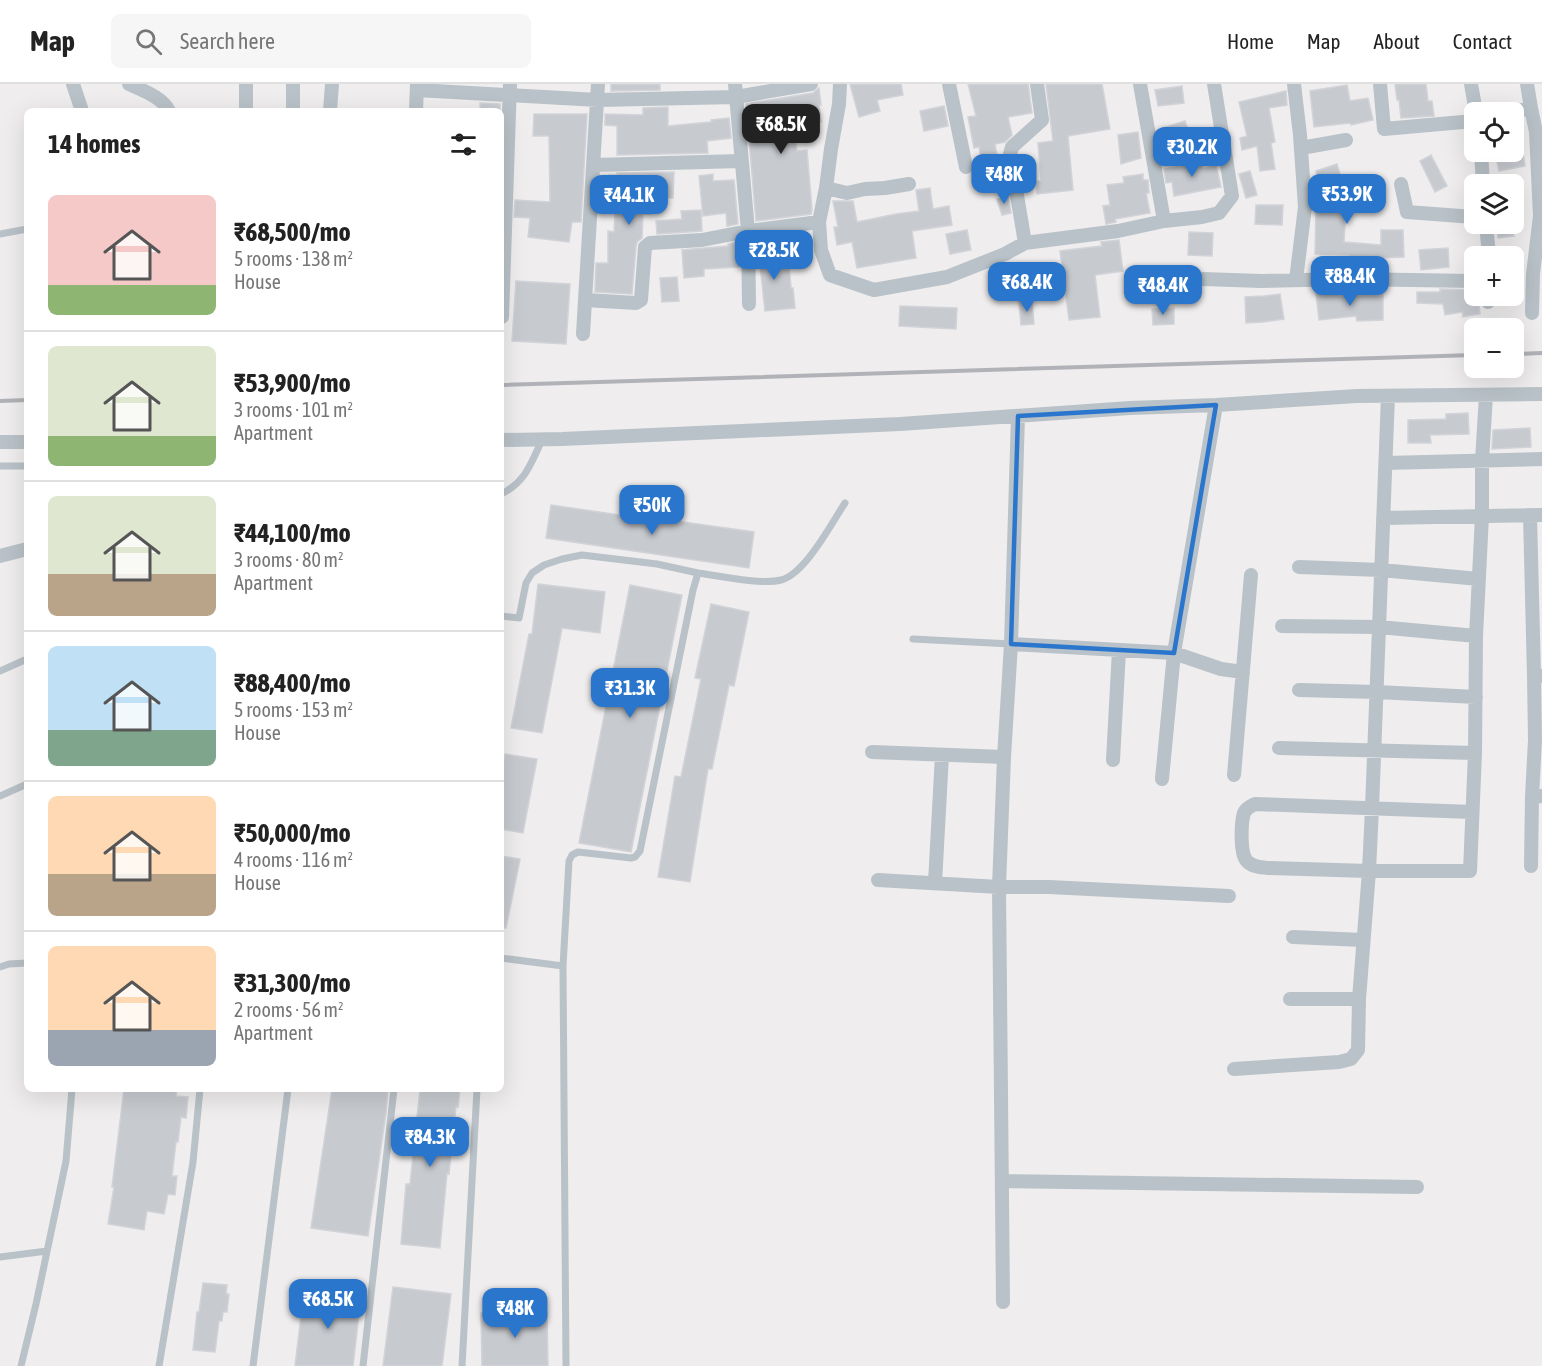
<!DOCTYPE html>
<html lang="en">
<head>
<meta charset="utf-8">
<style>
  :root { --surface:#fff; --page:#f6f6f6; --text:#222; --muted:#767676; --line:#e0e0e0; --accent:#2a76cd }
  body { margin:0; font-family:"Asap Condensed",sans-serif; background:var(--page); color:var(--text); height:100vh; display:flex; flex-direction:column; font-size:22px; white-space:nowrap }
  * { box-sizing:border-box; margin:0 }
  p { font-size:20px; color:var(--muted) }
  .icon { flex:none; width:33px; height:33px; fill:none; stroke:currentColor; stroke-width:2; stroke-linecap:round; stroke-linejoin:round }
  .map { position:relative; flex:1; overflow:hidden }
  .sheet { position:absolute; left:24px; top:24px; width:480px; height:984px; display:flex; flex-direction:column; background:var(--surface); border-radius:9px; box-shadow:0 6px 24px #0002 }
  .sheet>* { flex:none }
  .buttons { position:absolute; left:1464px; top:18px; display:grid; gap:12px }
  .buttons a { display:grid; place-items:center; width:60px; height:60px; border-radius:9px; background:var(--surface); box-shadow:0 6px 24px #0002; font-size:30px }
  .price { position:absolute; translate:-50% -51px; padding:0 14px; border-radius:12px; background:var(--accent); color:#fff; font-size:20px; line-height:39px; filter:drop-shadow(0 2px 3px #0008) }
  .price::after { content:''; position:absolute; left:50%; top:36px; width:18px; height:14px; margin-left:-9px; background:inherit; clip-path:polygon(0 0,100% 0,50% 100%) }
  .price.on { background:#222; color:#fff }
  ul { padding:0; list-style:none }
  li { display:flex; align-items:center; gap:18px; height:150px; padding:0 24px }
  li+li { border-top:2px solid var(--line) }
  li span { display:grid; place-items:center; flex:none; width:168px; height:120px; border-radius:9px; color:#555 }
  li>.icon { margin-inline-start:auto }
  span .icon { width:72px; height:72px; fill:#fffc; stroke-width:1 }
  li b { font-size:26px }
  h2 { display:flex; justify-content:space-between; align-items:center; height:72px; padding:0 24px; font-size:26px }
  header { display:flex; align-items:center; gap:36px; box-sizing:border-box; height:84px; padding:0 30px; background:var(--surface); border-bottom:2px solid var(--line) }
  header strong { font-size:28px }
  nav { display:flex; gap:33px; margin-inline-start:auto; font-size:21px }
  .search { width:420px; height:54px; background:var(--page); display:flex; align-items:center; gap:15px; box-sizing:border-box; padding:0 21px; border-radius:9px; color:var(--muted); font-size:22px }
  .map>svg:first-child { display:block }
  .building { fill:#c7cacf; stroke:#d1d3d8; stroke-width:1.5 }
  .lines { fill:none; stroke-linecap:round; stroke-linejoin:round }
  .lane { stroke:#b9c2c8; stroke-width:7 }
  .street { stroke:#b9c2c8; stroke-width:14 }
  .rail { stroke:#b0b2b7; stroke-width:4 }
  .marked { fill:none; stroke:#2a76cd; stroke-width:4.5; stroke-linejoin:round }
</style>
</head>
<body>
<header>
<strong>Map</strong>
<div class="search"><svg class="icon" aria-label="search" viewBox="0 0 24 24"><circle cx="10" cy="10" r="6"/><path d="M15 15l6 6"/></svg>Search here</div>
<nav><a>Home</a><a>Map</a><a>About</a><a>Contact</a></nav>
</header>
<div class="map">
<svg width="1542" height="1282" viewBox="0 0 1542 1282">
  <rect width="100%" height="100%" fill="#efeded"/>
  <path class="building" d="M 611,0 L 660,0 L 660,6 L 611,7 Z
    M 850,0 L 901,0 L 903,11 L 877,16 L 880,27 L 859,33 Z
    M 968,0 L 1028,0 L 1032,29 L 1008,33 L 1012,51 L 1005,58 L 995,60 L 1000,88 L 984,91 L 979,63 L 974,64 L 968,33 L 976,32 Z
    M 1046,0 L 1102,0 L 1110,45 L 1068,52 L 1073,106 L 1037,110 L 1036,97 L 1041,97 L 1038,59 L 1053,57 Z
    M 1395,0 L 1426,0 L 1428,17 L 1432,17 L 1434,32 L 1401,34 L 1399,16 L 1397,16 Z
    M 1347,1 L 1350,17 L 1368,14 L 1373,36 L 1351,41 L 1350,39 L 1314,43 L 1310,7 Z
    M 1182,2 L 1184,19 L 1158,22 L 1155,6 Z
    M 819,4 L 821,21 L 819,21 L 821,38 L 793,42 L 797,67 L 807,66 L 812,126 L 811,130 L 756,137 L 746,20 L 813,9 Z
    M 1286,7 L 1287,21 L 1269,24 L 1275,58 L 1271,59 L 1275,85 L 1260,87 L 1257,62 L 1242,66 L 1240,54 L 1247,52 L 1239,18 Z
    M 480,19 L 500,20 L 500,27 L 480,27 Z
    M 944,22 L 948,42 L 924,47 L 920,27 Z
    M 668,23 L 668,42 L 711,38 L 711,36 L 729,34 L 731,54 L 707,57 L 708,69 L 617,71 L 617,42 L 605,41 L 605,30 L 643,31 L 643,24 Z
    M 534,30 L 587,30 L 581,138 L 572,138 L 569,158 L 528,153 L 530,134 L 514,133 L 515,116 L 550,118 L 549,52 L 533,52 Z
    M 1185,37 L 1191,56 L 1170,64 L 1163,44 Z
    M 1138,48 L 1141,74 L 1121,80 L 1118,51 Z
    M 1495,68 L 1523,68 L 1525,82 L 1499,87 Z
    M 1431,71 L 1447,102 L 1435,108 L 1420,77 Z
    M 1202,78 L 1203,85 L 1216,81 L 1221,103 L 1174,112 L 1172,98 L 1166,99 L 1164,85 Z
    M 1337,80 L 1346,110 L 1349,111 L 1348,124 L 1346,124 L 1344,158 L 1381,161 L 1381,146 L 1403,146 L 1404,173 L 1375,174 L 1374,181 L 1348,179 L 1349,171 L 1315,170 L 1316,125 L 1319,97 L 1316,87 Z
    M 1250,87 L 1257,111 L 1246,114 L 1239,90 Z
    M 674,88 L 673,114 L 650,114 L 651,130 L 643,130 L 642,154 L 637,158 L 636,162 L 632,210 L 595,208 L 596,179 L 608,179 L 608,147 L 614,148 L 616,111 L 609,111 L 609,91 L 617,91 L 617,89 Z
    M 713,90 L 713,97 L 734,96 L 738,140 L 727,142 L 726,129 L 703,132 L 699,92 Z
    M 1143,90 L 1143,96 L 1148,96 L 1149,109 L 1146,109 L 1150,129 L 1115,135 L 1116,138 L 1106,140 L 1103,122 L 1110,121 L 1107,101 L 1124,99 L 1123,93 Z
    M 930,104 L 933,125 L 949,122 L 952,141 L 912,147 L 916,174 L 857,184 L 852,158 L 837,161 L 834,143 L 838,143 L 833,117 L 853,117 L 857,138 L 896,130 L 919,127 L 916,106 Z
    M 1008,112 L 1011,129 L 1002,131 L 997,115 Z
    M 1256,121 L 1283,121 L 1282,141 L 1255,140 Z
    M 701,126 L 702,147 L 657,150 L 656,137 L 682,135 L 681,127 Z
    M 1512,140 L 1514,152 L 1498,154 L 1497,142 Z
    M 967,146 L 971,166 L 950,170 L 946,150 Z
    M 1189,148 L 1213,149 L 1212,172 L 1188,171 Z
    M 768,154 L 771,183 L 789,181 L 791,204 L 793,204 L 795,224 L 765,227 L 760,181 L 757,182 L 757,155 Z
    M 1119,156 L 1123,187 L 1095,191 L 1100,233 L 1069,236 L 1060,167 L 1102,162 L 1101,158 Z
    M 739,158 L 739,183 L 704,185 L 704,192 L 684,194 L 682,166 L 728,162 L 728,160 Z
    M 1448,164 L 1449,183 L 1421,186 L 1419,166 Z
    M 677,193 L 679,217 L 662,218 L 660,194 Z
    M 516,197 L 570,200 L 566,260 L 512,257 Z
    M 1440,205 L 1474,206 L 1474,212 L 1478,212 L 1480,230 L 1463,233 L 1462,228 L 1445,231 L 1443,220 L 1417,219 L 1417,208 L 1440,208 Z
    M 1339,207 L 1339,212 L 1383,211 L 1383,236 L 1357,237 L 1356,232 L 1319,236 L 1316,209 Z
    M 1280,210 L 1284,235 L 1263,238 L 1246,239 L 1245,213 L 1265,212 Z
    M 1032,217 L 1034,240 L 1021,241 L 1019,218 Z
    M 900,222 L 957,224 L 956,245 L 899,242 Z
    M 1174,224 L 1174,240 L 1153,241 L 1152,225 Z
    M 1468,329 L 1469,350 L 1430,351 L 1431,359 L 1408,359 L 1408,336 L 1446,335 L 1446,330 Z
    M 1530,344 L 1531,363 L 1492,365 L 1493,346 Z
    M 551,421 L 654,436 L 655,434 L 754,448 L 749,484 L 546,454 Z
    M 538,500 L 605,508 L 600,549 L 562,544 L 542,649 L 511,644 L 529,550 L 532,550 Z
    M 630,501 L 682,511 L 631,768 L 579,759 Z
    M 711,520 L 749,528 L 734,602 L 729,601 L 712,685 L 708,685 L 690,798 L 658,793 L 675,692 L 681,693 L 701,595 L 695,594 Z
    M 505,670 L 537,675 L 523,749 L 501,745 L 501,692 Z
    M 501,772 L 520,775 L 506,844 L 501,844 Z
    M 124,1005 L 177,1005 L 176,1012 L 188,1013 L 186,1034 L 181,1033 L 178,1058 L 176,1058 L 172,1092 L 177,1092 L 175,1111 L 168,1110 L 164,1130 L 147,1127 L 144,1146 L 108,1140 L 114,1103 L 112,1103 Z
    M 332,1005 L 388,1005 L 386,1029 L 368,1152 L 311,1144 Z
    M 420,1005 L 460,1005 L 458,1023 L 456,1022 L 449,1090 L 447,1089 L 440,1164 L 401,1160 L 406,1100 L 410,1100 Z
    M 203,1199 L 227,1201 L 226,1210 L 229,1210 L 227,1228 L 223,1228 L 222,1237 L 219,1237 L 215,1268 L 193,1266 L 197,1228 L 199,1228 Z
    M 393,1203 L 451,1210 L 442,1282 L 383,1282 Z
    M 304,1207 L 361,1213 L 353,1282 L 295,1282 Z
    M 547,1228 L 548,1282 L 482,1282 L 481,1229 Z"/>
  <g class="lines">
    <path class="lane" d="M 0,150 L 27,145
      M 0,382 L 27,382
      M 501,410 C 526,398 531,379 542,356
      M 501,532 L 519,534 L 526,499 L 532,489 L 544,481 L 562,475 L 582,471 L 657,480 L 698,489
      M 913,555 L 1011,560
      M 0,587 L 27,575
      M 0,712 L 27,700
      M 501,874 L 563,882
      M 0,883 L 9,880 L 27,879
      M 0,1173 L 47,1167
      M 21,1282 L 36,1220 L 66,1077 L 72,1005
      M 159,1282 L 193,1078 L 200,1005
      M 253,1282 L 288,1005
      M 363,1282 L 394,1005
      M 462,1282 L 477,1005
      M 566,1282 L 563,882 L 569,777 L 572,771 L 578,768 L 631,774 L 635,773 L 640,767 L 693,506 L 698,489 C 719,492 761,501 781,496 C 805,490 831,440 845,419"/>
    <path class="street" d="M 73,0 L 82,27
      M 129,0 C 143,7 161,12 169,27
      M 735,0 L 748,147 L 749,220
      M 840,0 L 839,20 L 831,65 L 826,104 L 819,138 L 821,166 L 830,191 L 874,206 L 947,193 L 1005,170 L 1025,159
      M 949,0 L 966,83
      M 1037,0 L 1042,36 L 1012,63 L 1010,70 L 1025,159 L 1118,147 L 1164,137 L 1202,133 L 1219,129 L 1232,112 L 1214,0
      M 1140,0 L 1164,137
      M 1294,0 L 1300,51 L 1305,123 L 1296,196
      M 1380,0 L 1384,45 L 1474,37
      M 1471,0 L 1476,28
      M 1527,0 L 1531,24
      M 417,6 L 598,16 L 736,13 L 811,0
      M 246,27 L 246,0
      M 293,27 L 293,0
      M 330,27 L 332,0
      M 416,27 L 417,0
      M 1513,28 L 1531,24 L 1536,48 L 1540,132 L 1533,190 L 1532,229
      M 1301,64 L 1346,56
      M 1481,68 L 1483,100
      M 594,81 L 741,77
      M 1401,100 L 1407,128 L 1474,133
      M 826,104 L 847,109 L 865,105 L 885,104 L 909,100
      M 1486,140 L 1489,172
      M 1203,195 L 1261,197 L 1349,195 L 1474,197
      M 585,216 L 636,219 L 641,216 L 645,163 L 650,159 L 702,156 L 748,147 L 819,138
      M 1488,218 L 1490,212
      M 502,233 L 510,0
      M 583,250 L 598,0
      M 501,356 L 562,355 L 900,340 L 1130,324 L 1216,321 L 1357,312 L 1542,310
      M 0,358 L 27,358
      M 1386,379 L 1542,375
      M 1530,431 L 1534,592 L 1542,592
      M 1383,434 L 1542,431
      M 0,472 L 27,465
      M 1299,483 L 1381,486 L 1479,495
      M 1282,542 L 1379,543 L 1476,552
      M 1011,560 L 1174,569 L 1216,321
      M 1534,592 L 1535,656 L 1532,713 L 1542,712
      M 1299,606 L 1377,608 L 1476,613
      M 1279,664 L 1475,669
      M 872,668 L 1004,673
      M 1113,676 L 1119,566
      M 1234,691 L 1251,491
      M 1162,695 L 1174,569 L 1221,585 L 1243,588
      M 1472,728 L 1255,720 C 1251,722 1246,724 1244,729 C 1241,738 1240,768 1246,776 C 1251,783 1261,783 1268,784 L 1369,787 L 1470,787 L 1475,669 L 1476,552 L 1482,432 L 1482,377 L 1486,311
      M 1531,782 L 1532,713
      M 878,796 L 999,803 L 1049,803 L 1229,812
      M 935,799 L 942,671
      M 1293,853 L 1363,856
      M 1290,915 L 1359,915
      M 1234,985 L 1339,978 L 1351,975 L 1358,966 L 1359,915 L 1369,787 L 1372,724 L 1388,312
      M 1002,1097 L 1417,1103
      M 1003,1218 L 999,803 L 1004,673 L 1011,560 L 1018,332"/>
    <path class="rail" d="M 1514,270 L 1542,269
      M 501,301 L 1474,271
      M 0,317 L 27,316"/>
  </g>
  <path class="marked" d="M 1216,321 L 1174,569 L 1011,560 L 1018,332 Z"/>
</svg>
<div class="buttons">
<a><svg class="icon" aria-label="locate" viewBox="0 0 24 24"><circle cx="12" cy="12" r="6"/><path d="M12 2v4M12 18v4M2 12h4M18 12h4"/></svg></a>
<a><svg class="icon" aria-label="layers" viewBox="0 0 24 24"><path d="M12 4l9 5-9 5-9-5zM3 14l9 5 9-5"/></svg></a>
<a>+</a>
<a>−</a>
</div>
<b class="price on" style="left:781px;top:71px">₹68.5K</b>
<b class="price" style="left:1192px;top:94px">₹30.2K</b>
<b class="price" style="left:1004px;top:121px">₹48K</b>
<b class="price" style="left:1347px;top:141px">₹53.9K</b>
<b class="price" style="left:629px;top:142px">₹44.1K</b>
<b class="price" style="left:774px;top:197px">₹28.5K</b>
<b class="price" style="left:1350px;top:223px">₹88.4K</b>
<b class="price" style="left:1027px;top:229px">₹68.4K</b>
<b class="price" style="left:1163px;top:232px">₹48.4K</b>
<b class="price" style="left:652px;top:452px">₹50K</b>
<b class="price" style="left:630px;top:635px">₹31.3K</b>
<b class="price" style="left:430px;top:1084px">₹84.3K</b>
<b class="price" style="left:328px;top:1246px">₹68.5K</b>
<b class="price" style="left:515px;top:1255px">₹48K</b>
<section class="sheet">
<h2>14 homes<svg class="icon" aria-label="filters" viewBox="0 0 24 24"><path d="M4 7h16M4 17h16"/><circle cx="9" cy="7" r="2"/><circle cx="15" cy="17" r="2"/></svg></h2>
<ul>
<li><span style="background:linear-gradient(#f6c9c9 75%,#8fb573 0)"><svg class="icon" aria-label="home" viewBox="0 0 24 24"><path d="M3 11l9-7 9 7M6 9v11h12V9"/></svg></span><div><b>₹68,500/mo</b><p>5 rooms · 138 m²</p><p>House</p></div></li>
<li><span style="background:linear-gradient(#dfe7d0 75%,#8fb573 0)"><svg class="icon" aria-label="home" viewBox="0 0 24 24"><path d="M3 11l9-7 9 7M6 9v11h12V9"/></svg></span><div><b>₹53,900/mo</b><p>3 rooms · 101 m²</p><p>Apartment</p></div></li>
<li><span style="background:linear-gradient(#dfe7d0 65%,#b9a48a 0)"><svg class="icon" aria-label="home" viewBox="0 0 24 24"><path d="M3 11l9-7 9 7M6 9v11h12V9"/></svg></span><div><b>₹44,100/mo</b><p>3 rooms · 80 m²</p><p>Apartment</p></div></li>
<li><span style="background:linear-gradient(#bfe0f5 70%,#7fa58c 0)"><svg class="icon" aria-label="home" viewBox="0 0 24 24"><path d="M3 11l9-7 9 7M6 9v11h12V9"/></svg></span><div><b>₹88,400/mo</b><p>5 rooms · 153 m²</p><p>House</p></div></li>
<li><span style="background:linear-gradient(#ffd9b3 65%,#b9a48a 0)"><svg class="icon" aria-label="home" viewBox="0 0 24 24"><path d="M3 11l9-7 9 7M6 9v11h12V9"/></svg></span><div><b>₹50,000/mo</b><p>4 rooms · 116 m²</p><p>House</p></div></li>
<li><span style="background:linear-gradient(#ffd9b3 70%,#9aa5b1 0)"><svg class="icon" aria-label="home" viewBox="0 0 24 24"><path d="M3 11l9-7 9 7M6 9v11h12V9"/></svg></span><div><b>₹31,300/mo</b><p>2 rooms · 56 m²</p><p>Apartment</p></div></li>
</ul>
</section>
</div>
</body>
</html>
